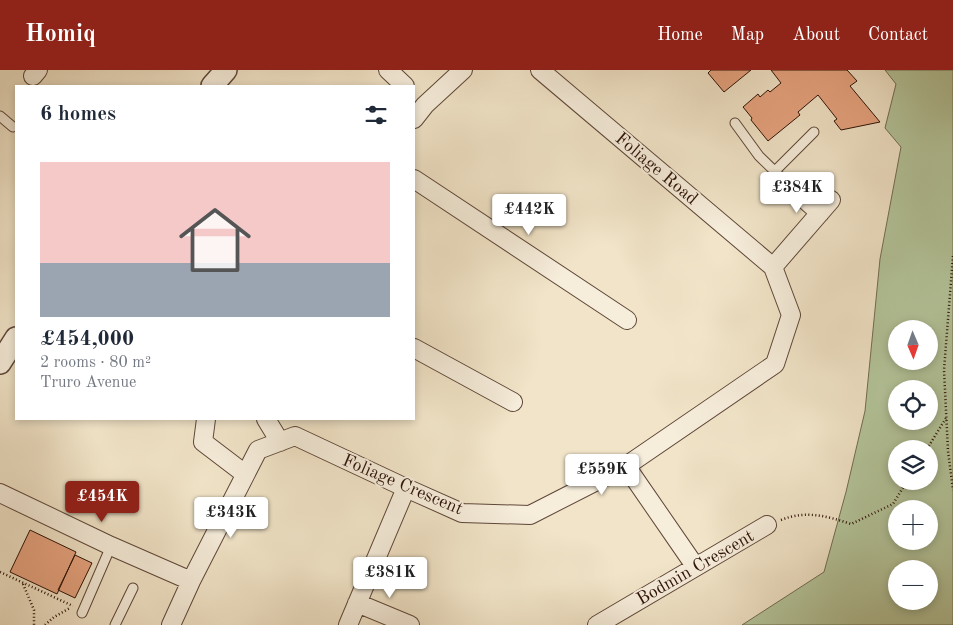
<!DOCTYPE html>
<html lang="en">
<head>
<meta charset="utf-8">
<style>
  :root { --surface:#fff; --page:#f2f2f3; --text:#1f2937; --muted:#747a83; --line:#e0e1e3; --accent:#8f2418 }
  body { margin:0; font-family:"Old Standard TT",serif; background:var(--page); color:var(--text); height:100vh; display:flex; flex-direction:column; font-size:19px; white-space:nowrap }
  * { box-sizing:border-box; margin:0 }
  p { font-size:16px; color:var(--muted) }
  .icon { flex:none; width:28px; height:28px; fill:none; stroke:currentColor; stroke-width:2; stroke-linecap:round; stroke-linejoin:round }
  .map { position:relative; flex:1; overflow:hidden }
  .sheet { position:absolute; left:15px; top:15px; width:400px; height:335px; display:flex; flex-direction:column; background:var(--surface); border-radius:0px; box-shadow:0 2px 8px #0003 }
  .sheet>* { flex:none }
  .needle { width:32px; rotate:178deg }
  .tools { position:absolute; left:888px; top:250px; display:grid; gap:10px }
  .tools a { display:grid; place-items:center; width:50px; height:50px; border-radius:50%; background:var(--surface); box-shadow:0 2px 8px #0003; font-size:25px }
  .price { position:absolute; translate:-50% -42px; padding:0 11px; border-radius:5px; background:#fff; color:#222; font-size:16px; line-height:32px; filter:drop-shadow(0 1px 2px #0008) }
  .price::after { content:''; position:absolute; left:50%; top:30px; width:15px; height:11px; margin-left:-8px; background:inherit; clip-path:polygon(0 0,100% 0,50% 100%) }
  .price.selected { background:var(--accent); color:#fff }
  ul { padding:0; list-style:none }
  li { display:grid; align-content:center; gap:10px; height:265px; padding:0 25px }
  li+li { border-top:1px solid var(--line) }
  li span { display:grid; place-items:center; height:155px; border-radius:0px; color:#555 }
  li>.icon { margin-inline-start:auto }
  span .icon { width:90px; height:90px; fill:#fffc; stroke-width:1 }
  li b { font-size:21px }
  h2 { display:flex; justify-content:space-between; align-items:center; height:60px; padding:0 25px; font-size:21px }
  header { display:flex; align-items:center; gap:30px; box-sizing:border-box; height:70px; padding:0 25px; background:var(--accent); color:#fff }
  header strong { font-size:24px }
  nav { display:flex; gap:28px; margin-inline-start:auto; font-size:18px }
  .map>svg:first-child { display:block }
  .green { fill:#b4c59b; stroke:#706c52; fill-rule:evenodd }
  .building { fill:#e7a480; stroke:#2d1208 }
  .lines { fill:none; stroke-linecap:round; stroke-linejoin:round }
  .service-casing { stroke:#5e4638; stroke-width:11 }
  .minor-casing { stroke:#5e4638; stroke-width:20 }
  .tertiary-casing { stroke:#5e4638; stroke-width:24 }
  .path { stroke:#2d1208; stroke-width:2.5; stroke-dasharray:1 2.5; stroke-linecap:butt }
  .service { stroke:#f6eddb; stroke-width:9 }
  .minor { stroke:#f6eddb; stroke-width:18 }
  .tertiary { stroke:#f6eddb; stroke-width:21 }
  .labels { text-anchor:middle; stroke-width:4; stroke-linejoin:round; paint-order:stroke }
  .street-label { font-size:18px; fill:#2d1208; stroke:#f6eddb }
</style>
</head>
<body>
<header>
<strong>Homiq</strong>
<nav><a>Home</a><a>Map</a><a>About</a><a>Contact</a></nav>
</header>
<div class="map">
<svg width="953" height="555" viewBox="0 0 953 555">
  <rect width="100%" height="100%" fill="#f1e4c8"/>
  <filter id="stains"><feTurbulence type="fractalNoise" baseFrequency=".004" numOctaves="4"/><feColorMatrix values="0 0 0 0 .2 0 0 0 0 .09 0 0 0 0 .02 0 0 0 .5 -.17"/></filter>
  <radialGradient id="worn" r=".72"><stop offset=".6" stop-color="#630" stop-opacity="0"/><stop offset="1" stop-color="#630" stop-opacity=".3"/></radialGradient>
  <path class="green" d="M 885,0 L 953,0 L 953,555 L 742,555 L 824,502 L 846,422 L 865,341 L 880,189 L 901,77 L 885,58 L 896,14 ZM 896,259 L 929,259 L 929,291 L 896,291 ZM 896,319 L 929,319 L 929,351 L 896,351 ZM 896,379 L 929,379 L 929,411 L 896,411 ZM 896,439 L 929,439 L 929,471 L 896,471 ZM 896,499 L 929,499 L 929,531 L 896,531 Z"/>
  <path class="building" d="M 711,0 L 751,0 L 724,22 L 708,3 Z
    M 771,0 L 847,0 L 857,11 L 850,16 L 880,52 L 841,60 L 834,51 L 837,49 L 818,25 L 798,42 L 800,45 L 768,71 L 751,50 L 752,48 L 743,37 L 758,24 L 760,27 L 768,20 L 770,22 L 781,13 Z
    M 30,460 L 76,482 L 57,524 L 10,502 Z
    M 75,485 L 92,493 L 75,528 L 58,520 Z"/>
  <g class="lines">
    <defs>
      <path id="service" d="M 0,46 L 13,57
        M 735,53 L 759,86 L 794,120
        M 774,102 L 814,62
        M 82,543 L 111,476
        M 115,555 L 133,518"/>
      <path id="minor" d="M 388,0 L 405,16
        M 33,6 L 38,0
        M 414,49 L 425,35 L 463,0
        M 414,109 L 627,250
        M 794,120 L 820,143
        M 773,197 L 831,130
        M 414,278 L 513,332
        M 206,349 L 203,372 L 245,404
        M 266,349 L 280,372
        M 626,396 L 695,496
        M 0,423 L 111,476 L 191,511
        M 357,533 L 410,555
        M 171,555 L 191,511 L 258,380 L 295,366 L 406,418 L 462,443 L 530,445 L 626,396 L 775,294 L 791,245 L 773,197 L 540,0
        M 348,555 L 406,418
        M 597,555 L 767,455"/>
      <path id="tertiary" d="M 212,16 L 226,0
        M 0,293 L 16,268"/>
    </defs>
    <use href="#service" class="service-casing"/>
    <use href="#minor" class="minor-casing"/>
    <use href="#tertiary" class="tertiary-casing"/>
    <path class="path" d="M 953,186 L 944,300 L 948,381 L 953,420
      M 927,379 L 946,348
      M 781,450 C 806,440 827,446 851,454 L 893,434 L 907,411
      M 0,502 L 73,536
      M 23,514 L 34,540 L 34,555
      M 45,555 L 54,547 L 70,538"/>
    <use href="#service" class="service"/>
    <use href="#minor" class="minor"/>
    <use href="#tertiary" class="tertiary"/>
  </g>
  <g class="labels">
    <g class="street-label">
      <text transform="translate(657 98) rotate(40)" y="6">Foliage Road</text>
      <text transform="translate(403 414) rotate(23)" y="6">Foliage Crescent</text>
      <text transform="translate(695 497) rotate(-30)" y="6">Bodmin Crescent</text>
    </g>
  </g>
  <rect width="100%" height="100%" filter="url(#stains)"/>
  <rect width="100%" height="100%" fill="url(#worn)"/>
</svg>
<div class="tools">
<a><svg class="needle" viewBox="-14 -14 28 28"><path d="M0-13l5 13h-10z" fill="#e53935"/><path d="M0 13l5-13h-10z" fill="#747a83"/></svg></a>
<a><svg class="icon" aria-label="locate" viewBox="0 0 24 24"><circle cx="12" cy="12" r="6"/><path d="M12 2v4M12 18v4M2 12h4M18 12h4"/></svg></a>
<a><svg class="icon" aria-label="layers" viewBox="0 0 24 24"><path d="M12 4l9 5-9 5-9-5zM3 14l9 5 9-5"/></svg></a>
<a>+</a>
<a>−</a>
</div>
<b class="price" style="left:797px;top:144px">£384K</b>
<b class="price" style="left:529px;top:166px">£442K</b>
<b class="price" style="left:602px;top:426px">£559K</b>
<b class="price selected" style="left:102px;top:453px">£454K</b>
<b class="price" style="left:231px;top:469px">£343K</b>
<b class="price" style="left:390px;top:529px">£381K</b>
<section class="sheet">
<h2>6 homes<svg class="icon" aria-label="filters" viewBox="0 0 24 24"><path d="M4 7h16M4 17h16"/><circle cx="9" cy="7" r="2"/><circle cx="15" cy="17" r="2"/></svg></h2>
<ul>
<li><span style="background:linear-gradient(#f6c9c9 65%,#9aa5b1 0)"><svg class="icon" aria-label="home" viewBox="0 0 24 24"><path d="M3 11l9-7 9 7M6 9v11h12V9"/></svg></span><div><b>£454,000</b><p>2 rooms · 80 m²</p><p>Truro Avenue</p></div></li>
</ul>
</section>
</div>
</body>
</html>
